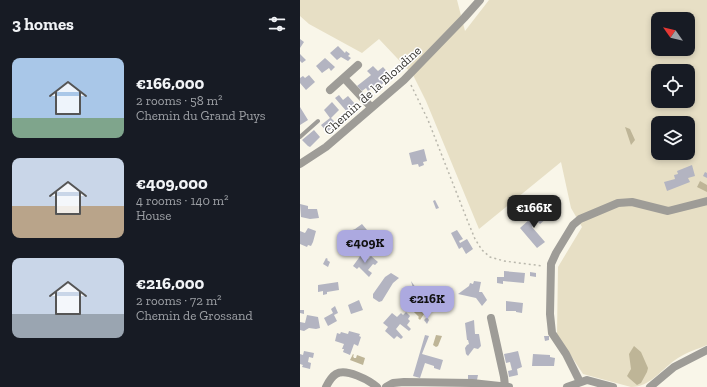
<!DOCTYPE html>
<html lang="en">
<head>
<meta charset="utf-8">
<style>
  :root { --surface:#171b24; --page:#20242c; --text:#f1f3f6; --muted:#9ea1a6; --accent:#aca9e0 }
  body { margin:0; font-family:"Zilla Slab",serif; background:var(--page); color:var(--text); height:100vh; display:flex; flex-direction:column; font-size:15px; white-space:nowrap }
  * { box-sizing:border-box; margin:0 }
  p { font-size:13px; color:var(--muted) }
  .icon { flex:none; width:22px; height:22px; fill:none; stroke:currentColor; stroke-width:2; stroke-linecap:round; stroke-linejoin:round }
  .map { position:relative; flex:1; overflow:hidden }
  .drawer { display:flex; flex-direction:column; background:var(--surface); width:300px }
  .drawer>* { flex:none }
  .needle { width:26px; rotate:304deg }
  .fabs { position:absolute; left:351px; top:12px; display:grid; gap:8px }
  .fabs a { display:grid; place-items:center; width:44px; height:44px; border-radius:8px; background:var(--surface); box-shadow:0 2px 6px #0003; font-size:20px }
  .price { position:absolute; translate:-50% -34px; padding:0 9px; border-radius:8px; background:var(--accent); color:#111; font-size:13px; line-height:26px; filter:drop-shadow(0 1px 2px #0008) }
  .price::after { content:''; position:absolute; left:50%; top:24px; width:12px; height:9px; margin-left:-6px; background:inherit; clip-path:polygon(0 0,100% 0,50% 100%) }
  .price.on { background:#222; color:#fff }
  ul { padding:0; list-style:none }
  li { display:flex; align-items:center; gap:12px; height:100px; padding:0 12px }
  li span { display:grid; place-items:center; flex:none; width:112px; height:80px; border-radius:8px; color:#555 }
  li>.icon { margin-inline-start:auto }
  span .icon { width:48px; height:48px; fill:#fffc; stroke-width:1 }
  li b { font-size:17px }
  h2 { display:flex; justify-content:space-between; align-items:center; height:48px; padding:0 12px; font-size:17px }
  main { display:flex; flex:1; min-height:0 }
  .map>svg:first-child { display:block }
  .green { fill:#e7dfc5; fill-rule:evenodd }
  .water { fill:#beb597 }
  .building { fill:#b3b4c1 }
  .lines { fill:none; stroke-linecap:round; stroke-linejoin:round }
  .path { stroke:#b9b7ac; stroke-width:1.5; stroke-dasharray:2 3; stroke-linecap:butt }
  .lane { stroke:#9e9c97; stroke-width:4 }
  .street { stroke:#9e9c97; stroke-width:8 }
  .labels { text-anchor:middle; stroke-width:3; stroke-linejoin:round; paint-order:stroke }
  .street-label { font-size:13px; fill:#35342f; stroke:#fff }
</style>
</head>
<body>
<main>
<section class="drawer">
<h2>3 homes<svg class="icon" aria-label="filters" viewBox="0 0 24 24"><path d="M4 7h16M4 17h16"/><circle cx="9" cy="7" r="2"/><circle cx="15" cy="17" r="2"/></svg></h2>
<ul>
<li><span style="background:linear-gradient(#a9c7e8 75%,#7fa58c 0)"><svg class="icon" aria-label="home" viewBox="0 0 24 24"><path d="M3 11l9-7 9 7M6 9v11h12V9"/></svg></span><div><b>€166,000</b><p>2 rooms · 58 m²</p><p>Chemin du Grand Puys</p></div></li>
<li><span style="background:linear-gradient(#c9d6e8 60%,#b9a48a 0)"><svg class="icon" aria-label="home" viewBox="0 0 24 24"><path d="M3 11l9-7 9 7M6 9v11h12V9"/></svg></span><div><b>€409,000</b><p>4 rooms · 140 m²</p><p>House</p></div></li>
<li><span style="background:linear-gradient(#c9d6e8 70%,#9aa5b1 0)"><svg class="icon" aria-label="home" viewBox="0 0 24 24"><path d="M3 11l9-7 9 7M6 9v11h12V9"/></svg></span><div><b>€216,000</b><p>2 rooms · 72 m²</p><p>Chemin de Grossand</p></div></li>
</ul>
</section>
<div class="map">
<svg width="407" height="387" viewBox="0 0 407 387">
  <rect width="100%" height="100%" fill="#f9f6e9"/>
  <path class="green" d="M 0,0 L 157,0 L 165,31 L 189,0 L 407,0 L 407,345 C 398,349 387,352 378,358 C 362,368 351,387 331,387 L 283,374 L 257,334 L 258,267 L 282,227 L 271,208 L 261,162 L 179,229 L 126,101 L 113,75 L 79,39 L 62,53 L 9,24 L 0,16 ZM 358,19 L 388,19 L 388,49 L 358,49 ZM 358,71 L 388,71 L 388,101 L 358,101 ZM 358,123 L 388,123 L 388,153 L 358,153 Z"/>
  <path class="water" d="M 325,127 L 330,129 L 335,140 L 331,145 Z
    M 400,181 L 407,185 L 407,192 L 397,187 Z
    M 116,307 L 124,314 L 120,320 L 118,318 L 119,317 L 113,311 Z
    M 136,335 L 142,336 L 138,346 L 136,347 L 133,345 Z
    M 334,346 L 341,352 L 348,368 L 347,372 L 341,383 L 337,385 L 330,379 L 327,376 L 331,369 L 329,354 Z
    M 53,354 L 54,355 L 53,356 L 54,358 L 56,358 L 57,355 L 65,358 L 63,365 L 50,360 Z"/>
  <path class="building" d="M 0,39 L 4,42 L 0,48 Z
    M 38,46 L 45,53 L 46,51 L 50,54 L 48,56 L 51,58 L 48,61 L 41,57 L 37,60 L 30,53 Z
    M 0,54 L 6,60 L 2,63 L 0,61 Z
    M 25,58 L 35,67 L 31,71 L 29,68 L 22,73 L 16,66 Z
    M 73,66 L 78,71 L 83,67 L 91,76 L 80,86 L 78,83 L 68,91 L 66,88 L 62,91 L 57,86 L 71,75 L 67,71 Z
    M 9,75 L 15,82 L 6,90 L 0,83 L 0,78 L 3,76 L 5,78 Z
    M 39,95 L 43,100 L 48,96 L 56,105 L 48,113 L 35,98 Z
    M 32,102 L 39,110 L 31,118 L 37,124 L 27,132 L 21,125 L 30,118 L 24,110 Z
    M 0,107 L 8,120 L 0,125 Z
    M 14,130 L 20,137 L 10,147 L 8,146 L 2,140 Z
    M 124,149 L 127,161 L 123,162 L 124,165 L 119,167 L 118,164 L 112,165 L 109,153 Z
    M 392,165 L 395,176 L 388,178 L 390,182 L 367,191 L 364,182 L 375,179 L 374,175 L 378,174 L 377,171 Z
    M 405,172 L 407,173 L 407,178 L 403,176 Z
    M 135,200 L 139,208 L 136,209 L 133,201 Z
    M 0,204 L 8,206 L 8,209 L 17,209 L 19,218 L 10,219 L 1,217 Z
    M 240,210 L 247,218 L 240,224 L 238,222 L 232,227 L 245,242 L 237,248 L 220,228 Z
    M 62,224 L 67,230 L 64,233 L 63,232 L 56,234 L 61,247 L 42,252 L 39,244 L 50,240 L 47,232 L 55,229 Z
    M 8,228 L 16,231 L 13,242 L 10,241 L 13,242 L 11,246 L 8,245 L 7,247 L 0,244 L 0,231 L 5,233 Z
    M 157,230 L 163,239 L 159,241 L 160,243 L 167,239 L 173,249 L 166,254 L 162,247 L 159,249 L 151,233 Z
    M 61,255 L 68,259 L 71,256 L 78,262 L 75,265 L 73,264 L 68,270 L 72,273 L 69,277 L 59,267 L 57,269 L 53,266 Z
    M 26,258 L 28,259 L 27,260 L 30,262 L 28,267 L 23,264 Z
    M 204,271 L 225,273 L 224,283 L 203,281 L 203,284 L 197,283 L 197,277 L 204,277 Z
    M 230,272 L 236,273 L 236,277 L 230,276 Z
    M 91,273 L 99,278 L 93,283 L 82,301 L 79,302 L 73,298 L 73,294 L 85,277 Z
    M 111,281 L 116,288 L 109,293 L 108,292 L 113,288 Z
    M 174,281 L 181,282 L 179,292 L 182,292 L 187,300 L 182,306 L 176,298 L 158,294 L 169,286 L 170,283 L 173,284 Z
    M 38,282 L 39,290 L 27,292 L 27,294 L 23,295 L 23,291 L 18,292 L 18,285 Z
    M 59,300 L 63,310 L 51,314 L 48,305 Z
    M 206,301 L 223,303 L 222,313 L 216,312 L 216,311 L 206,311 Z
    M 35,306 L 38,313 L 34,315 L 37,321 L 28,326 L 24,318 L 33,313 L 31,309 Z
    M 140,306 L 144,310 L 142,312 L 138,308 Z
    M 0,310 L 4,310 L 4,314 L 0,313 Z
    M 106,312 L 110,316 L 108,319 L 110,321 L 107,325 L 111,329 L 109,331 L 100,324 L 96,329 L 103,337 L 101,339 L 97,336 L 94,339 L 85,331 L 88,327 L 83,323 L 92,313 L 97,317 L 101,313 L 103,315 Z
    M 7,315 L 18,317 L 20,328 L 16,329 L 9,328 L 4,331 L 0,330 L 0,322 L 5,323 Z
    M 127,317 L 129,320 L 127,324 L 124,320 Z
    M 174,320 L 175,334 L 179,334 L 181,346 L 178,349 L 174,348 L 168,356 L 166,354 L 165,348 L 167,345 L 169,344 L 168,340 L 167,340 L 165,323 Z
    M 49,331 L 60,334 L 59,336 L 61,337 L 58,346 L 54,344 L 50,355 L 43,352 L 44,349 L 42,349 L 44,344 L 35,341 L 37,333 L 40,334 L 41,332 L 48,334 Z
    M 125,335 L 129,336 L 122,354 L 143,360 L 140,370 L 134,368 L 134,366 L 125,363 L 120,378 L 113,376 Z
    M 244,336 L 249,336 L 249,340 L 245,341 Z
    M 4,351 L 14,353 L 13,358 L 9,357 L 8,362 L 11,363 L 10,369 L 2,367 L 3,365 L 0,364 L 0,354 L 3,355 Z
    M 218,351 L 222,367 L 217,369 L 218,375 L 209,377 L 208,371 L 212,370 L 210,362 L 206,363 L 204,354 Z
    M 233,354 L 250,355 L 250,357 L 255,358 L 254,366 L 232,366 Z
    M 168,375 L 178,375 L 177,380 L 168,380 Z"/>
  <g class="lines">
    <path class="path" d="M 111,85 L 128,120 L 168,222 L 175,239 L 182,250 L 190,257 L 204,261 L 243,266"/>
    <path class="lane" d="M 0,137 L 18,121"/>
    <path class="street" d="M 44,78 L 71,107
      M 30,90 L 58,65
      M 0,164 L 26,147 L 104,80 L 164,18 L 180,0
      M 191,318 L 204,377 L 205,386
      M 280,382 L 266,354 L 252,333 L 250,314 L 251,264 L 256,253 L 273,225 L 280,219 L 318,203 L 332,202 L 368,211 L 407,201
      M 26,387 C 28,383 31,377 36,374 C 46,368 69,380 77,387
      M 86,387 L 93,383 L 104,382 L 172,383 L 209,387
      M 267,387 L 287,380 L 313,387
      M 350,387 L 374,367 L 407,350"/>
  </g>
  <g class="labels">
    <g class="street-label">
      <text transform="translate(72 90) rotate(-42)" y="5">Chemin de la Blondine</text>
    </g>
  </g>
</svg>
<div class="fabs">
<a><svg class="needle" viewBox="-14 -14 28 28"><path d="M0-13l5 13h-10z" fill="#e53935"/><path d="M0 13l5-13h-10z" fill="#9ea1a6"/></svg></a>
<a><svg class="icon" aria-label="locate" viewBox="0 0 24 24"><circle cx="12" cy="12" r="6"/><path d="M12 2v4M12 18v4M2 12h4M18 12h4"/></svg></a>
<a><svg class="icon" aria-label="layers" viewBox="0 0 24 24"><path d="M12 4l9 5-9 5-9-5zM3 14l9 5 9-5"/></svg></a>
</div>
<b class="price on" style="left:234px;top:229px">€166K</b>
<b class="price" style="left:65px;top:264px">€409K</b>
<b class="price" style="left:127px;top:320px">€216K</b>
</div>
</main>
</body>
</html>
